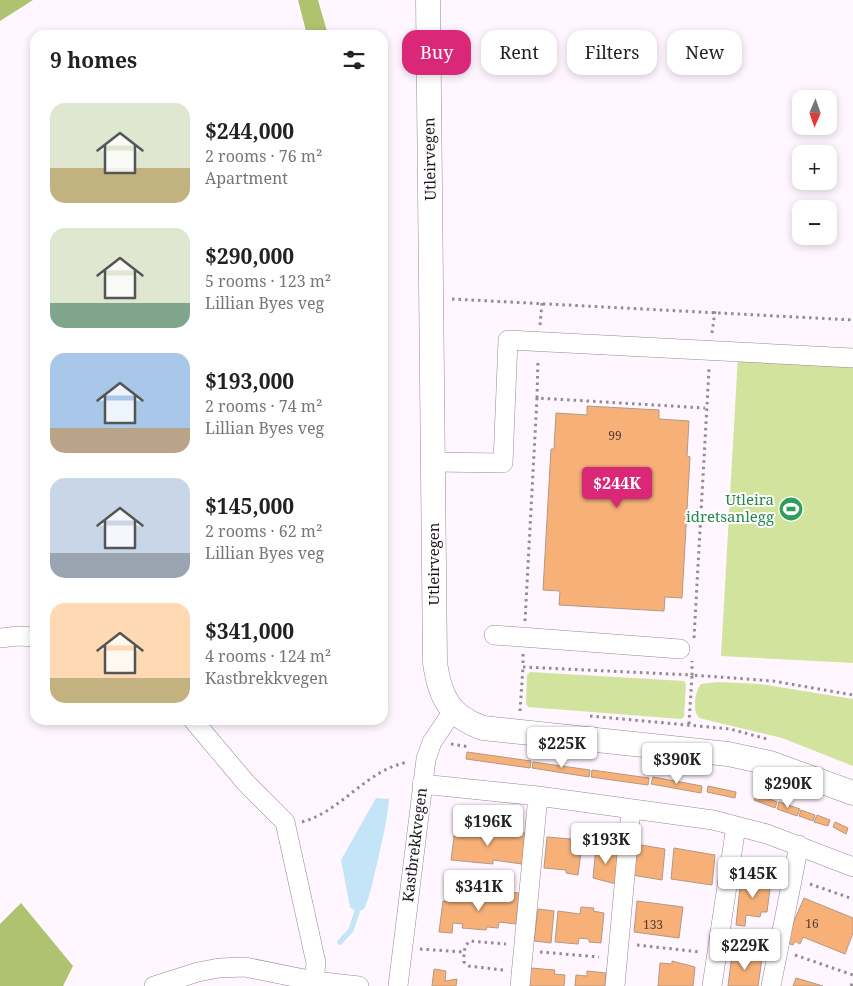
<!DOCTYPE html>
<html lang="en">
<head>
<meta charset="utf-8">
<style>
  :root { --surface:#fff; --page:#f2f2f2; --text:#222; --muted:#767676; --accent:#db2777 }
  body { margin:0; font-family:"Noto Serif",serif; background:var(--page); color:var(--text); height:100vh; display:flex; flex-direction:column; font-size:19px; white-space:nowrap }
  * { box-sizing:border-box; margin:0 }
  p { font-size:16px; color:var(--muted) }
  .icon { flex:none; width:28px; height:28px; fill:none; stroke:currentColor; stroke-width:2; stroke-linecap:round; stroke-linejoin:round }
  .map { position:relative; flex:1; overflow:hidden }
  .sheet { position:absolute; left:30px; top:30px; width:358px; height:695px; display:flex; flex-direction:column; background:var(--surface); border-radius:15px; box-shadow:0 2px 8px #0003 }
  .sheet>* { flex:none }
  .top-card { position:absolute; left:402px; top:30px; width:375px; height:45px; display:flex; gap:10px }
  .needle { width:32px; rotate:182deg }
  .tools { position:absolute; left:792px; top:90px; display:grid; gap:10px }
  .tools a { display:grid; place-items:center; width:45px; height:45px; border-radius:10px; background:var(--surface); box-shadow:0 2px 8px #0003; font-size:25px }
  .price { position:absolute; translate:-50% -42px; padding:0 11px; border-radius:5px; background:#fff; color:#222; font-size:16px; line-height:32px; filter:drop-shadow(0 1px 2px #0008) }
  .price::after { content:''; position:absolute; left:50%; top:30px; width:15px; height:11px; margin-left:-8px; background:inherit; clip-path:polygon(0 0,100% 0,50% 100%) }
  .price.selected { background:var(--accent); color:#fff }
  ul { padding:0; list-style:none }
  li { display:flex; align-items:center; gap:15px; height:125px; padding:0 20px }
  li span { display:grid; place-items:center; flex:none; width:140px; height:100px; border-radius:15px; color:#555 }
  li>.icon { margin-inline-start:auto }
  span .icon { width:60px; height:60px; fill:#fffc; stroke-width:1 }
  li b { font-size:21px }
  h2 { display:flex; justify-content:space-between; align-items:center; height:60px; padding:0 20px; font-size:21px }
  .chip { padding:0 18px; border-radius:15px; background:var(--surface); box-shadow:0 2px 8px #0003; font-size:18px; line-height:45px }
  .chip.selected { background:var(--accent); color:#fff }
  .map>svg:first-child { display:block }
  .green { fill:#d2e39d }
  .forest { fill:#afc26f }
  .water { fill:#c3e5f7 }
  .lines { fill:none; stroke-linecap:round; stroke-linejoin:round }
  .stream { stroke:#c3e5f7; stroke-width:5.5 }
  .building { fill:#f7b178; stroke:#b19986 }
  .minor-casing { stroke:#9a869b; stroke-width:20 }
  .major-casing { stroke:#9a869b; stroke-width:25 }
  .path { stroke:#938b93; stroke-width:3; stroke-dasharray:2.5 4; stroke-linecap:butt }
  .minor { stroke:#fff; stroke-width:19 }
  .major { stroke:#fff; stroke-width:24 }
  .labels { text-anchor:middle; stroke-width:4; stroke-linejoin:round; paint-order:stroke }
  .number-label { font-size:12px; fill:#543d34 }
  .street-label { font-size:15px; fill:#1e161e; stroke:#fff }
  .leisure-label { font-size:15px; fill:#27864d; stroke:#fff; text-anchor:end }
</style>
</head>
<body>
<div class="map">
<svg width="853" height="986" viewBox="0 0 853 986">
  <rect width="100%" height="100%" fill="#fff6ff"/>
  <path class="green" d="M 738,355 L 853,362 L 853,663 L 721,656 Z
    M 530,672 L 684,681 L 686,684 L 684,717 L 681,719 L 528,707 L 526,704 L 527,675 Z
    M 717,682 L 760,684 L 853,699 L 853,766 L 782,738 L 699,718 C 692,711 695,691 701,684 Z"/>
  <path class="forest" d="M 0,0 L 33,0 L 0,21 Z
    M 298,0 L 318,0 L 328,35 L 307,35 Z
    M 21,903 L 73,966 L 63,986 L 0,986 L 0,924 Z"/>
  <path class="water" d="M 376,798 L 389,799 C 387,823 382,841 377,864 C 372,882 372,891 364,909 L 357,912 L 350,907 L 341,860 Z"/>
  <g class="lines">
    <path class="stream" d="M 340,942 L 351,930 L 357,912"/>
  </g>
  <path class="building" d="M 587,406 L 659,410 L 659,419 L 689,421 L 687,456 L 690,457 L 682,598 L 665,597 L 664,611 L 559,605 L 560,591 L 543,590 L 551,449 L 554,449 L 556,413 L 587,415 Z
    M 467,752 L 531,761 L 530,768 L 466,759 Z
    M 533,762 L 590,770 L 589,777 L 532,768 Z
    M 592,770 L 649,778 L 648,785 L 591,777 Z
    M 653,777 L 702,786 L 701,793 L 651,784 Z
    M 708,786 L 736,792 L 735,798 L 707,792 Z
    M 757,794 L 777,802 L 775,808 L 754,800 Z
    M 779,802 L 800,809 L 797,816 L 777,809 Z
    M 801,810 L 815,815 L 813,821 L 799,816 Z
    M 817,815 L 830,820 L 828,826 L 814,822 Z
    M 835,822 L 848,828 L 846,834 L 833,827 Z
    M 455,829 L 494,833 L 495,830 L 525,833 L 522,864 L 493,860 L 493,864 L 451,860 Z
    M 547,837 L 571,839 L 571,843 L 582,844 L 578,875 L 566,873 L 566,870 L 544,868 Z
    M 635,844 L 665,849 L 662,880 L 632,875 Z
    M 596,847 L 609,849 L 608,852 L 620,853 L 616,884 L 593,878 Z
    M 674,848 L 715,855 L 712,885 L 671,879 Z
    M 741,878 L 771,881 L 767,912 L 761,912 L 760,917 L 746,915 L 745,926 L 736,925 Z
    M 501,891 L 519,893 L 516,924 L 499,922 L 498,928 L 487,927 L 486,930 L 462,928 L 463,924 L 453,923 L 452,933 L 439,932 L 443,901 L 454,902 L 455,892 L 467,894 L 467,897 L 488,899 L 489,896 L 500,897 Z
    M 804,898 L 853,918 L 853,933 L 845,954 L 803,937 L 800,944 L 795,941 L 793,945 L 785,942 Z
    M 637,901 L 683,907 L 679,938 L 634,932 Z
    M 581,907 L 594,908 L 593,911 L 604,913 L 601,943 L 589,942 L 589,939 L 579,938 L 578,944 L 555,942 L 558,911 L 580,914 Z
    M 538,909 L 554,911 L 551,943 L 534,941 Z
    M 732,955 L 762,959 L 758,986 L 728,986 Z
    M 672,961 L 695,967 L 693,986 L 658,986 L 660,963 L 672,964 Z
    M 531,968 L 555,970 L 554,974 L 565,975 L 564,986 L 529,986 Z
    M 434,969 L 446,971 L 445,981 L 457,979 L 456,986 L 432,986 Z
    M 587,971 L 606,973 L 605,986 L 575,986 L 576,975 L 587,976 Z
    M 796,978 L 823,986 L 793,986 Z"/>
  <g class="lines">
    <defs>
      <path id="minor" d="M 433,462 L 503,463 L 508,340 L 853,358
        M 494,635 L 680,649
        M 0,638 L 18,636 L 35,637
        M 193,720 L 246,783 L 285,822 L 316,963 L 314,981
        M 422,784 L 538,796 L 713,820 L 767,834 L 853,867
        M 154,986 L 198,972 L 219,968 L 245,967 L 314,981 L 359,986
        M 398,986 L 426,759 L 432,742 L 453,711
        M 520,986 L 538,796
        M 615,986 L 631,809
        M 712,986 L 736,826
        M 771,986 L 799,845"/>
      <path id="major" d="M 428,0 L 435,663 C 440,697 449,716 483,728 L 728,754 L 770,763 L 853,793"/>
    </defs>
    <use href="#minor" class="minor-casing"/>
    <use href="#major" class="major-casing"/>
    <path class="path" d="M 452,299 L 853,320
      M 540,325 L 542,303
      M 712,333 L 715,311
      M 537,398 L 538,359
      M 525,621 L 537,398 L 705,408
      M 694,638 L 709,369
      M 523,654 L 523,667 L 692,675 L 692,661
      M 520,711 L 523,667
      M 590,716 L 730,729 L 767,739
      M 689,724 L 692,675 L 773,681 L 853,695
      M 451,744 L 470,747
      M 302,822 C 342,811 366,770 408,762
      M 810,884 L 853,899
      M 737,940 L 762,945
      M 637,945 L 700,952
      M 420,949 L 464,952
      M 540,952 L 599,957
      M 795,955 L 853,975
      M 503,970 L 469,966 L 464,962 C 464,954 463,947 470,941 L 506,944
      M 851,986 L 853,982"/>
    <use href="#minor" class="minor"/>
    <use href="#major" class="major"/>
  </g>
  <defs>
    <symbol id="stadium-disc" viewBox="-11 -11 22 22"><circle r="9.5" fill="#2e9e5b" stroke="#fff"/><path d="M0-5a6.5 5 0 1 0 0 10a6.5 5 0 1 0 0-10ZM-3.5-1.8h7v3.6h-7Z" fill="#fff"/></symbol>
  </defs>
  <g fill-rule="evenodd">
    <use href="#stadium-disc" x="777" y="495" width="28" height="28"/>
  </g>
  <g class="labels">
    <g class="number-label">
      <text x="615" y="440">99</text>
      <text x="812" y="928">16</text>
      <text x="653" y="929">133</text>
    </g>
    <g class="street-label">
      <text transform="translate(430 159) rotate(-91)" y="5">Utleirvegen</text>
      <text transform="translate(434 564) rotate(-90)" y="5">Utleirvegen</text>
      <text transform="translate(415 845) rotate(-83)" y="5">Kastbrekkvegen</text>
    </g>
    <g class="leisure-label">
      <text x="774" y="505">Utleira<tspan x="774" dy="17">idretsanlegg</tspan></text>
    </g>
  </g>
</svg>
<div class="tools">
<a><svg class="needle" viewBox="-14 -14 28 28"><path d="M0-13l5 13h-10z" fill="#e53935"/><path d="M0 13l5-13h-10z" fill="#767676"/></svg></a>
<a>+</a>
<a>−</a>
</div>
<b class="price selected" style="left:617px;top:509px">$244K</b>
<b class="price" style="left:562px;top:769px">$225K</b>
<b class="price" style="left:677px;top:785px">$390K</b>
<b class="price" style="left:788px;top:809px">$290K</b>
<b class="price" style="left:488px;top:847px">$196K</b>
<b class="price" style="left:606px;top:865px">$193K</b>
<b class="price" style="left:753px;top:899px">$145K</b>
<b class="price" style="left:479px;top:912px">$341K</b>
<b class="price" style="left:745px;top:971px">$229K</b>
<div class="top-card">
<a class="chip selected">Buy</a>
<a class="chip">Rent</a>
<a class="chip">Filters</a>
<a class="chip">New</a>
</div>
<section class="sheet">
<h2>9 homes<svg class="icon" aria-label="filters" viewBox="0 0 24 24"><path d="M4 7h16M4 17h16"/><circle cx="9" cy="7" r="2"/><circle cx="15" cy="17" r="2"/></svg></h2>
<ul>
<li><span style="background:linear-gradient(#dfe7d0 65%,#c2b280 0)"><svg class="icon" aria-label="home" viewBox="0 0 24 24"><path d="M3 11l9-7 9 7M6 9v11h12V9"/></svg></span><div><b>$244,000</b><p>2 rooms · 76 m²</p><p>Apartment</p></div></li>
<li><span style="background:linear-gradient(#dfe7d0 75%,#7fa58c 0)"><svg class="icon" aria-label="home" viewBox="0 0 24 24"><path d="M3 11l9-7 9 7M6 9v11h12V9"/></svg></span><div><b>$290,000</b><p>5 rooms · 123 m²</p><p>Lillian Byes veg</p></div></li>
<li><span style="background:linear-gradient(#a9c7e8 75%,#b9a48a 0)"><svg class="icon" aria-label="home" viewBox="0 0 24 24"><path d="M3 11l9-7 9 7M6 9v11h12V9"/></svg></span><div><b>$193,000</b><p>2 rooms · 74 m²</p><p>Lillian Byes veg</p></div></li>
<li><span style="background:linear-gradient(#c9d6e8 75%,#9aa5b1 0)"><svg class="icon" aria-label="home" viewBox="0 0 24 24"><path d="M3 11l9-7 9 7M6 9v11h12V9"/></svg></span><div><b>$145,000</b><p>2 rooms · 62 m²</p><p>Lillian Byes veg</p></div></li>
<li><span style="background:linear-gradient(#ffd9b3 75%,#c2b280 0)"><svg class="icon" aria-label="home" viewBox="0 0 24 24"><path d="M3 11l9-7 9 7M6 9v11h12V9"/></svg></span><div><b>$341,000</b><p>4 rooms · 124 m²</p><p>Kastbrekkvegen</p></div></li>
</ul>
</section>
</div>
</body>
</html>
